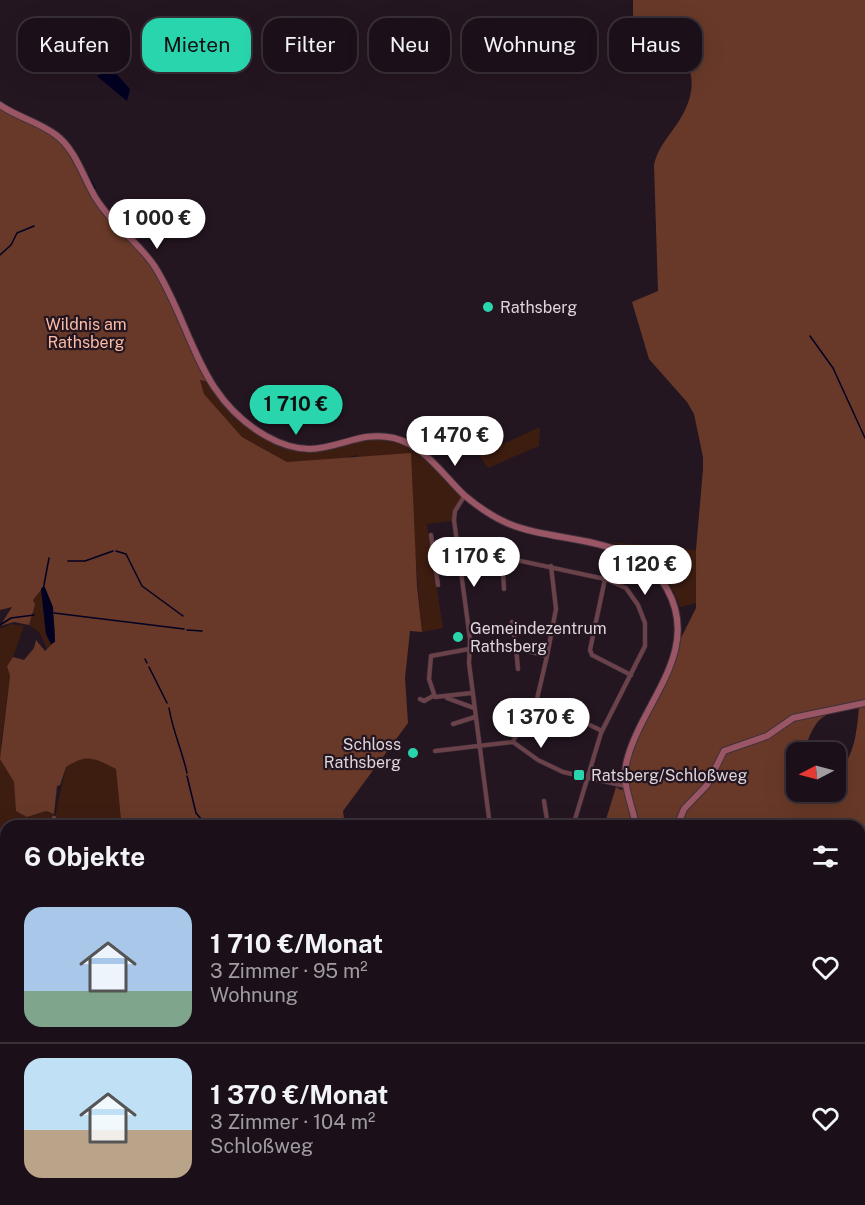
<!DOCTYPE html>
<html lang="de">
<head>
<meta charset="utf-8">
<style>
  :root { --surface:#1b1019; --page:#281e26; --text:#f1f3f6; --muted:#a09da2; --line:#393038; --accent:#29d5ad }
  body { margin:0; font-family:"Public Sans",sans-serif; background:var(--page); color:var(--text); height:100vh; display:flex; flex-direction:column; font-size:22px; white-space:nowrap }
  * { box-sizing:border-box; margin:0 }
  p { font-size:20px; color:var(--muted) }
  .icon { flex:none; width:33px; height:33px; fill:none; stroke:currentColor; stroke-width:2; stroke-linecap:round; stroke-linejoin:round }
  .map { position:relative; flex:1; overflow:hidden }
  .sheet { position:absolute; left:0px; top:820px; width:866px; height:386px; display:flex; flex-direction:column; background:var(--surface); border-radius:18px 18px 0 0; box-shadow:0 6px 24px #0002,0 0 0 2px var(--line) }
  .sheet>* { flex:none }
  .hud { position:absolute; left:18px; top:18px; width:830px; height:54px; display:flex; gap:12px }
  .needle { width:39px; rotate:264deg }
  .buttons { position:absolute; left:786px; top:742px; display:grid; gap:12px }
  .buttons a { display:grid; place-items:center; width:60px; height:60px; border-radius:12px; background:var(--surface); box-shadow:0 6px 24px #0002,0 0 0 2px var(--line); font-size:30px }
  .price { position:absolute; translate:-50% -51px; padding:0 14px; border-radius:21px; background:#fff; color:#222; font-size:20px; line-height:39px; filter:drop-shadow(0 2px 3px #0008) }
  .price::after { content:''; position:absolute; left:50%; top:36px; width:18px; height:14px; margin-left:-9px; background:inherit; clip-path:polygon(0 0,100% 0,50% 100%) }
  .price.selected { background:var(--accent); color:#111 }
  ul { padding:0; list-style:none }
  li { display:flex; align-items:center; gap:18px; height:150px; padding:0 24px }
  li+li { border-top:2px solid var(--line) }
  li span { display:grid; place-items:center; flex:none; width:168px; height:120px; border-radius:18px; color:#555 }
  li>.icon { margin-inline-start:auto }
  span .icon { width:72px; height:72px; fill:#fffc; stroke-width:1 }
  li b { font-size:26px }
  h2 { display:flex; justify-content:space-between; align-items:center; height:72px; padding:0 24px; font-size:26px }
  .chip { padding:0 21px; border-radius:18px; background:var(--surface); box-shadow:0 6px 24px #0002,0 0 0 2px var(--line); font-size:21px; line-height:54px }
  .chip.selected { background:var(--accent); color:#111 }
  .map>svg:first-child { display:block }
  .green { fill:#3e1d11 }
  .forest { fill:#683928; fill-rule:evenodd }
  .water { fill:#020122 }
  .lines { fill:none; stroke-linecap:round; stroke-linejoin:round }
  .stream { stroke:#020122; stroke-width:1.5 }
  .street-casing { stroke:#3e313b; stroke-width:5 }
  .secondary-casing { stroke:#3e313b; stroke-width:8 }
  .street { stroke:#6c424a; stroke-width:4 }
  .secondary { stroke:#9a5664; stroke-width:6 }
  .poi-dot { fill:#29d5ad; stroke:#241621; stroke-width:2 }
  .labels { text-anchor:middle; stroke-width:4.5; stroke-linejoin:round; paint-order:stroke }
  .poi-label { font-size:16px; fill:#dfd5dc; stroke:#241621; text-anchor:start }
  .park-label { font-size:16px; fill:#fbbaa3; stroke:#241621 }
</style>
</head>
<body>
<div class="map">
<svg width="865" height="1205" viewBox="0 0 865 1205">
  <rect width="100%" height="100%" fill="#241621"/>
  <path class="green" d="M 200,380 L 209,382 L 215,392 L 264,435 L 304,449 L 374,437 L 408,444 L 465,495 L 451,521 L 427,524 L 443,628 L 422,632 L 414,539 L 357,455 L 333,461 L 287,462 L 242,437 L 204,394 Z
    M 540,427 L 539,446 L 488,468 L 479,455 Z
    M 610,542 L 696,550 L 697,603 L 680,607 C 666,569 648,554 610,542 Z
    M 41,589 L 46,634 L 51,644 L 48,650 L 39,632 L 29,625 L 35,606 L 32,600 Z
    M 11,624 L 24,626 L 13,657 L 7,666 L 10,676 L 1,743 L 4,766 L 14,782 L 16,794 L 27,817 L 46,811 L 54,814 L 52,822 L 35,826 L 6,826 L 6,834 L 0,835 L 0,629 Z
    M 81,757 L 95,759 L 116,769 L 121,820 L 93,823 L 94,826 L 53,826 L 66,767 Z
    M 6,938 L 6,1033 L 0,1033 L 0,942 L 4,944 Z"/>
  <path class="forest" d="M 633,0 L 865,0 L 865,1205 L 271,1205 L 268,1200 L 860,1200 L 860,826 L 604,826 L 616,787 L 621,790 L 627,787 L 630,760 L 635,744 L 666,683 L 679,642 L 696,608 L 696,550 L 703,469 L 703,457 L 694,414 L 687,402 L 649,359 L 632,302 L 658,291 L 654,165 C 657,149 668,137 677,124 C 706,81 687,57 662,19 L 633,20 ZM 859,707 C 857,729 855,759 836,773 L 836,792 L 796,792 L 796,753 L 803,753 C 817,716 819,713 859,707 Z
    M 0,105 L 43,128 L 69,149 L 96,199 L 154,266 L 209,382 L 200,380 L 204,394 L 242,437 L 287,462 L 411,453 L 417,586 L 422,632 L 410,631 L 405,678 L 408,723 L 343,811 L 345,826 L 94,826 L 93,823 L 121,820 L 116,769 C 94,758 88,753 66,767 L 60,785 L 57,786 L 54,814 L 46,811 L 27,817 L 16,811 L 14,782 L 0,759 L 10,676 L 7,666 L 13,657 L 24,660 L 34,648 L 36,640 L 45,651 L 55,641 C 55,620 52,605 44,586 L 33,600 L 35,605 L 29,625 L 14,622 L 0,626 L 12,607 L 0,610 Z"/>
  <path class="water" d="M 112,69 L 130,89 L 127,101 L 97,76 Z
    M 44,585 L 53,607 L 55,642 L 51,644 L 46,634 L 41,589 Z"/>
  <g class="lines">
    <path class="stream" d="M 73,148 L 85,171
      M 87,175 L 95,188
      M 0,255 L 11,245 L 17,233 L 34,226
      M 810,336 L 833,368 L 865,438
      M 116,551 L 126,554 L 142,586 L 183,616
      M 68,561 L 85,561 L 113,551
      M 44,585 L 49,558
      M 54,613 L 184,629
      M 0,625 L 11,618 L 34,615
      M 187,630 L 202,631
      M 145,659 L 147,663
      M 149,667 L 167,703
      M 169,708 C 173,732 182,750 187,773
      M 187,776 L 196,813 L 207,826
      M 860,1038 L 865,1035"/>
    <defs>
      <path id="street" d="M 465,495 L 455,511 L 454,520 L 470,639 L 469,663 L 490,826
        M 431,535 L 438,585
        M 502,557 L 504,589
        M 435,558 L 459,554
        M 460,558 L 502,557 L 605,579 L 626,588 L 638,605 L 645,623 L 645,646 L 601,733 L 573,826
        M 605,579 L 590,650 L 592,655 L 631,675
        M 512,622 L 516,648 L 547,656
        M 516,648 L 518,669
        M 469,649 L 431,656 L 429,679 L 435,697 L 472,693
        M 447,698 L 474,708
        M 420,699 L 424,701 L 433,696
        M 537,699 L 602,731
        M 453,724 L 475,717
        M 513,742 L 526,714 L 537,699 L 547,656 L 556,609 L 551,566
        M 435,751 L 513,742 L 538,760 L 563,772 L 625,786
        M 544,801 L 548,826
        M 42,826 L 53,823 L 54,818
        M 540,826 L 574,822
        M 0,838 L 6,836
        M 0,1047 L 6,1047
        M 0,1092 L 6,1093
        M 0,1194 L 6,1195
        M 58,1200 L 90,1205
        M 120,1200 L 126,1205
        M 238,1200 L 243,1205
        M 19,1205 L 20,1200"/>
      <path id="secondary" d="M 0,105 C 17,117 39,122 56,135 C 76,150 83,177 95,197 C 111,224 138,241 155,267 C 193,328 197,397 266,436 C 324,469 347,427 394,438 C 425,446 442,474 464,495 C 477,506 491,516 507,523 C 558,545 636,533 667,589 C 702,652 642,702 627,760 C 621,784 632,803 636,826
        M 677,826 L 684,809 L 707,785 L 724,751 L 767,736 L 793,718 L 865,703"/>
    </defs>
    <use href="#street" class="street-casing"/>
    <use href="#secondary" class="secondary-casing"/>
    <use href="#street" class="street"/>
    <use href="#secondary" class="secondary"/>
  </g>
  <g class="poi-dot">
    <circle cx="488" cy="307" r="6"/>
    <circle cx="458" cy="637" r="6"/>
    <circle cx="413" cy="753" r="6"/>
    <rect x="573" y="769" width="12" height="12" rx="3"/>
  </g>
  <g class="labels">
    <g class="poi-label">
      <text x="500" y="313">Rathsberg</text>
      <text x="470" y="634">Gemeindezentrum<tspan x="470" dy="18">Rathsberg</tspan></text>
      <text x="401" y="750" text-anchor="end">Schloss<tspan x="401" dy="18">Rathsberg</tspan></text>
      <text x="591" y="781">Ratsberg/Schloßweg</text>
    </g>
    <g class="park-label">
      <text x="86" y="330">Wildnis am<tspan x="86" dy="18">Rathsberg</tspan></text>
    </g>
  </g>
</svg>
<div class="buttons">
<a><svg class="needle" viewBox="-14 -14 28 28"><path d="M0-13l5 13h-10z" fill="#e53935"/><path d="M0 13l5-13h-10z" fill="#a09da2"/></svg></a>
</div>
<b class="price" style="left:157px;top:250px">1 000 €</b>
<b class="price selected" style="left:296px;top:436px">1 710 €</b>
<b class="price" style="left:455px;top:467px">1 470 €</b>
<b class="price" style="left:474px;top:588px">1 170 €</b>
<b class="price" style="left:645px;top:596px">1 120 €</b>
<b class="price" style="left:541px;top:749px">1 370 €</b>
<div class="hud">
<a class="chip">Kaufen</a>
<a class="chip selected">Mieten</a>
<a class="chip">Filter</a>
<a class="chip">Neu</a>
<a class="chip">Wohnung</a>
<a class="chip">Haus</a>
</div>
<section class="sheet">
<h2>6 Objekte<svg class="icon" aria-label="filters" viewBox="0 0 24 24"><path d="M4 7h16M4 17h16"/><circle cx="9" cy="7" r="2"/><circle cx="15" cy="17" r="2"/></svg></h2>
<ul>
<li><span style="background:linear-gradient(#a9c7e8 70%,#7fa58c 0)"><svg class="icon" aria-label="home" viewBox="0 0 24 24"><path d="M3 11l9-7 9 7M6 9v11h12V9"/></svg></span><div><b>1 710 €/Monat</b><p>3 Zimmer · 95 m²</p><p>Wohnung</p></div><svg class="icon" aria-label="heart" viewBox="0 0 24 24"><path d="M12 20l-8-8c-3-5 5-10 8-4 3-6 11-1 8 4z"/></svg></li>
<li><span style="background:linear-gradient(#bfe0f5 60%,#b9a48a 0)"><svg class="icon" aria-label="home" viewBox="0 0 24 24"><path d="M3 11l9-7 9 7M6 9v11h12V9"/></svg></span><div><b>1 370 €/Monat</b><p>3 Zimmer · 104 m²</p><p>Schloßweg</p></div><svg class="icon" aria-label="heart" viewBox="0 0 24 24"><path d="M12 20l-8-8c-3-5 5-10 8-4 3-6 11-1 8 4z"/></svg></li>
</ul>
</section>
</div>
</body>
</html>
